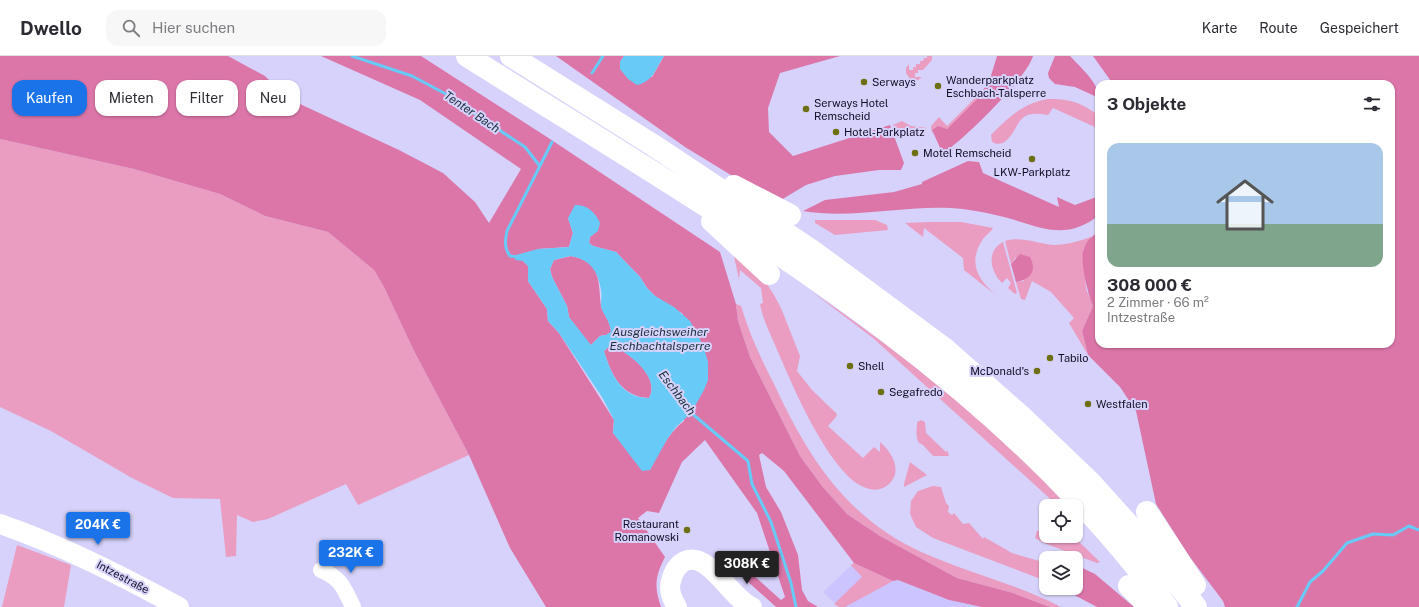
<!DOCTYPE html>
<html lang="de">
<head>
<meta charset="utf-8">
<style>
  :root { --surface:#fff; --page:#f7f7f7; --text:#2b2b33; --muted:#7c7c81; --line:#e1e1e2; --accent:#1a73e8 }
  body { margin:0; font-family:"Public Sans",sans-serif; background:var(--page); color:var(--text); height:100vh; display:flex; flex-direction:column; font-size:15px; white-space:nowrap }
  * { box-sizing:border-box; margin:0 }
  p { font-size:13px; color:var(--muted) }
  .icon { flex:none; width:22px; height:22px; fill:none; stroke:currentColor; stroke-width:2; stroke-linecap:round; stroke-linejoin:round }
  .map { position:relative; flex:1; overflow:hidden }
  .side { position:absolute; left:1095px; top:24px; width:300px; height:268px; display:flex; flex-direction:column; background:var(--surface); border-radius:12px; box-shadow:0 1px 3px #0004 }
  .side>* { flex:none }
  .hud { position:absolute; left:12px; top:24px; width:380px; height:36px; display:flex; gap:8px }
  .tools { position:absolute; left:1039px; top:443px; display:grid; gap:8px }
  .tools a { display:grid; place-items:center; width:44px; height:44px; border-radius:8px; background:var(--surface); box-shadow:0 1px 3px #0004; font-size:20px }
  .price { position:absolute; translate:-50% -34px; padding:0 9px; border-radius:4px; background:var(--accent); color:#fff; font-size:13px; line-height:26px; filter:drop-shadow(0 1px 2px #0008) }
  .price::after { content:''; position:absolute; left:50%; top:24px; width:12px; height:9px; margin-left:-6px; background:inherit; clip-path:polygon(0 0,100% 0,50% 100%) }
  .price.selected { background:#222; color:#fff }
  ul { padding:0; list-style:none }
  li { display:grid; align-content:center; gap:8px; height:212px; padding:0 12px }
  li span { display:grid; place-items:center; height:124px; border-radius:12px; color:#555 }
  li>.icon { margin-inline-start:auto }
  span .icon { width:72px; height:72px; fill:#fffc; stroke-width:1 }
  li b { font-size:17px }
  h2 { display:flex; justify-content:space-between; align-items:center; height:48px; padding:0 12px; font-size:17px }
  .pill { padding:0 14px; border-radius:12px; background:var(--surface); box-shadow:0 1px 3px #0004; font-size:14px; line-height:36px }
  .pill.selected { background:var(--accent); color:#fff }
  header { display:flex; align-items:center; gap:24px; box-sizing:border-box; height:56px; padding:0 20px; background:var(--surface); border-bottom:1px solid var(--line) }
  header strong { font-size:19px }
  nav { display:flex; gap:22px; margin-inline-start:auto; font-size:14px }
  .search { width:280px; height:36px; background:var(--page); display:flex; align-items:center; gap:10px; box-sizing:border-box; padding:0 14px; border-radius:12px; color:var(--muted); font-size:15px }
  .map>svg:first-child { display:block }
  .built { fill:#cbc4ff }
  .green { fill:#ea9cc1 }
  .forest { fill:#dc76a9; fill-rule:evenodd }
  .water { fill:#68caf7; fill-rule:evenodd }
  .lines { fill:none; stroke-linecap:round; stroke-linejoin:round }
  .stream { stroke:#68caf7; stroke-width:3 }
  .minor { stroke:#fff; stroke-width:16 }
  .major { stroke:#fff; stroke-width:20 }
  .highway { stroke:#fff; stroke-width:22 }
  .poi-dot { fill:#6e6f12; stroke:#d6d2fb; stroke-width:1.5 }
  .labels { text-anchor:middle; stroke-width:4; stroke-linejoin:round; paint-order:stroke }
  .poi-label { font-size:11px; fill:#100b22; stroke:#d6d2fb; text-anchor:start }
  .street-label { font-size:11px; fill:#100b22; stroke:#d6d2fb }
  .water-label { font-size:12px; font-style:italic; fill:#192f39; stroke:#d6d2fb }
</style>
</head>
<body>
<header>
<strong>Dwello</strong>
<div class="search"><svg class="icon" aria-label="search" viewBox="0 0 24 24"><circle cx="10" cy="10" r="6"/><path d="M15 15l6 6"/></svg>Hier suchen</div>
<nav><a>Karte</a><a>Route</a><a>Gespeichert</a></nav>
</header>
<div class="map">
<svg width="1419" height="551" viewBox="0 0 1419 551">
  <rect width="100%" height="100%" fill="#d6d2fb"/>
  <path class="built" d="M 854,507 L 893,525 L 898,524 L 949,544 L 982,551 L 839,551 L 823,536 Z"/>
  <path class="green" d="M 927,0 L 932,0 L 932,4 L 923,14 L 918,14 L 918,17 L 915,17 L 915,21 L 922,21 L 918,24 L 910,23 L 906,17 L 906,12 L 909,8 L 909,14 L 913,14 L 913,11 L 916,11 L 916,8 L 920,8 L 920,5 L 923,5 L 924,2 L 927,2 Z
    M 985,32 L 979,41 L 947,73 L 936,71 L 932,77 L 931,70 L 939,61 L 947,70 Z
    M 1048,43 C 1067,42 1084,47 1099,60 L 1099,80 L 1095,71 L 1053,52 L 1048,59 C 1013,52 1022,74 1003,87 L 997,88 L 992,86 L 991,79 C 1008,62 1023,47 1048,43 Z
    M 902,65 L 911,70 L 927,72 L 899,83 L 893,69 Z
    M 0,83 L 134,113 L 220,138 L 265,160 L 328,176 L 374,214 L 384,231 L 413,293 L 469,399 L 358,449 L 346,428 L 268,463 L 253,466 L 237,459 L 236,500 L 226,501 L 220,443 L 173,442 L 132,422 L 51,375 L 0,351 Z
    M 815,164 L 875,164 L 887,169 L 888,174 L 835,179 L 815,167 Z
    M 929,166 L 961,166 L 993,172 C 991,176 986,179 983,183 C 967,207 978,224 997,240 L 964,214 L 963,202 L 924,172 L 923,181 L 905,167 Z
    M 1091,181 L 1083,193 L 1086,233 L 1093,250 L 1082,275 L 1088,299 L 1069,267 L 1074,262 L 1051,236 L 1032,225 L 1025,244 L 1021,243 L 1016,226 L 1024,225 L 1016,201 L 1011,208 L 1005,185 C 1021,180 1038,188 1054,189 C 1067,189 1079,185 1091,181 Z
    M 1003,186 L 1017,237 L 1015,238 L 1008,232 L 1011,227 L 1007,222 L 1002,227 C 990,215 986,195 1003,186 Z
    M 733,196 L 762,220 L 774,239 L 781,252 L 800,300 L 797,315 L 812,334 L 837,358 L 836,361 L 828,370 L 863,402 L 874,391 L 880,396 L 880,386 C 892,396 903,415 889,428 C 878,439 861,432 851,423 C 820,394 795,335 778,296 C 772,281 763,265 760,248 L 763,247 L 761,232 L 740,214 L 739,223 Z
    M 811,235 C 902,298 993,368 1067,450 L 1058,450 L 873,282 Z
    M 736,248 L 741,250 C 749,277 761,303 774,328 C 807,399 844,459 917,494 C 964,516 1015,527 1061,551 L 1050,551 L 1013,537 L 957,522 L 880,480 L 847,458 L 822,430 L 800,400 L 750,301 L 738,265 Z
    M 921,364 L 925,366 L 926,377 L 946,396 L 947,394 L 949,400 L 933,400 L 923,389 L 919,387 C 915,380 917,374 917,366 Z
    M 910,406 L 927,419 L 904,431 L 904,428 Z
    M 933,430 L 941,431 L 946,447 L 949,450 L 948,456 L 952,459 L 954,457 L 963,468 L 969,467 L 983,483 L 984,481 L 1012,497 L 1046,507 L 1044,520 L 1046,525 L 933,482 L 916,471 L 910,458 L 911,445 L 918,435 Z
    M 1037,475 L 1046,475 L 1046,480 L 1073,480 L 1100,506 L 1097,507 L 1044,487 L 1035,482 Z
    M 17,489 L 71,509 L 64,551 L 2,551 Z
    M 854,507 L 893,525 L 845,551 L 839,551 L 834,548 L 862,521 L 851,509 Z"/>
  <path class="forest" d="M 0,0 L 228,0 L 265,20 L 287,42 L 399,94 L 443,117 L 475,146 L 489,167 L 521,113 L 420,44 L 321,0 L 421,0 L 547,81 L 720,196 L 736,248 L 738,265 L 750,301 L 800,400 L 822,430 L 847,458 L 880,480 L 957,522 L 1013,537 L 1050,551 L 982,551 L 949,544 L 898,524 L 893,525 L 854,507 L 784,415 L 762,397 L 759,399 L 766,431 L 781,456 L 798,499 L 802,534 L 808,545 L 818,551 L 776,551 L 725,505 L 731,499 L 781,544 L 785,541 L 757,457 L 705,384 L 682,406 L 659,457 L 647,455 L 638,462 L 665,501 C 655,521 654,530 661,551 L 546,551 L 510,492 L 469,399 L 413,293 L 384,231 L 374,214 L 328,176 L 265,160 L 220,138 L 134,113 L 0,83 ZM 568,162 L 595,177 L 590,181 L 589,187 L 593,190 L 616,196 L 640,221 L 647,232 L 655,240 L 683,258 L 684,365 C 669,376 658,397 650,414 L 613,377 L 614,364 L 559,277 L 548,265 L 547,253 L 528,225 L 529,214 L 528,210 L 523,205 L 538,193 L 569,191 L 573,177 Z
    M 556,0 L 624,0 L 620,6 L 652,21 L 664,0 L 840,0 L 780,17 L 768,52 L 769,76 L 793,100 L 890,69 L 904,107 L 901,114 L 879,114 L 835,120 L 806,129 L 781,144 L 772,144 L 685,91 Z
    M 997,0 L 1033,0 C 1027,22 965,82 945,96 L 941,94 L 932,74 L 938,70 L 947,73 L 979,41 L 990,23 Z
    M 1055,0 L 1070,0 C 1080,11 1099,27 1099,42 L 1075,31 L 1055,28 L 1049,22 L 1048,17 Z
    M 1093,0 L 1419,0 L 1419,551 L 1225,551 L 1223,545 L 1189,500 L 1156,448 L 1136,355 L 1120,331 L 1088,299 L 1082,275 L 1093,250 C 1088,239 1079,202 1084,192 C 1087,184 1092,180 1099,176 L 1099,288 L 1391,288 L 1391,28 L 1113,28 Z
    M 968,105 L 979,106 L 983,117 L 1059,151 L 1057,141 L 1075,149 L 1099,140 L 1099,159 C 1067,185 1042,172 1008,162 C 993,158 978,155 963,153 C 910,147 855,164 803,155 L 825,144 L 894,136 L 922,128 L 922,126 Z
    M 1020,198 L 1030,201 C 1037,215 1031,223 1016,226 L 1011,208 Z
    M 571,200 C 602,206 598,225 601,250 C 603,258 610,264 611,276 L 606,279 L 600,280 L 590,290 L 569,261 L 567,250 L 552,221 L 550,213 L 554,204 Z
    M 611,289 C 628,296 661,320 649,342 C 622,341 611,319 604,295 Z
    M 1076,509 L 1095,518 L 1134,551 L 1097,551 L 1061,532 L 1076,532 Z"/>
  <path class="water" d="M 624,0 L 664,0 C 655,13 654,25 637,29 L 628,23 L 620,13 L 620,6 Z
    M 575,149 C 587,148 596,157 600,167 L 598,175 L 590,181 L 589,187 L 593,190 L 616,196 L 640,221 L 647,232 L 655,240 L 674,251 L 690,265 L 703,289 L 708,306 L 708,324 L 704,334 L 691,357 L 676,371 L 668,382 L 650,414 L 642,415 L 613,377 L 614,364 L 602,341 L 559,277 L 548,265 L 547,253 L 528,225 L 528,210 L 523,205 L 515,204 L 516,199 L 538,193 L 569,191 L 573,177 L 568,162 ZM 570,200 C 590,203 598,215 601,234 C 602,239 601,245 601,250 C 603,259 610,264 611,276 L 606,279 L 600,280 L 591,289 L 569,261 L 567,250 L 552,221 L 550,213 L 554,204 ZM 611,289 C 628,296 661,321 649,342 C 622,342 611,319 604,295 Z"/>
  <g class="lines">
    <path class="stream" d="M 352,0 L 412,20 L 459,45 L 472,56 L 525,91 L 539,109
      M 592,17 L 603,0
      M 518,201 L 510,200 C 504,192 505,184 507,175 L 552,86
      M 689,355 L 748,405 L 752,428 L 771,466 L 791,527 L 796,551
      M 1297,551 L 1310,526 L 1323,515 L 1347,487 L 1373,478 L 1393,479 L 1409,470 L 1419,474"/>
    <path class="minor" d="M 321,514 C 341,522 344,532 353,551"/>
    <path class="major" d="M 0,468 C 63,490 120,519 179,551
      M 677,551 C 672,543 668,534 671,525 C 673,517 677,509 685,505 C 709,495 730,542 752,551"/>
    <path class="highway" d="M 467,0 C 717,158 989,308 1167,551
      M 511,0 L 653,89 L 814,196 L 944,292 L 1021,360 L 1090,426 L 1137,478 L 1196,551
      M 734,130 L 790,159
      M 712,165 L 769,218
      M 1147,456 L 1195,529
      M 1129,530 L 1150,551"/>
  </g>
  <g class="poi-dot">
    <circle cx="864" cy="26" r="4"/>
    <circle cx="938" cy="30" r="4"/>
    <circle cx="806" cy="53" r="4"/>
    <circle cx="836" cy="76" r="4"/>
    <circle cx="915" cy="97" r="4"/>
    <circle cx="1032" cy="103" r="4"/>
    <circle cx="1050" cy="302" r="4"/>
    <circle cx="850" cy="310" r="4"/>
    <circle cx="1037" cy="315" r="4"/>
    <circle cx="881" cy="336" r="4"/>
    <circle cx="1088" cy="348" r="4"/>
    <circle cx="687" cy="474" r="4"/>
  </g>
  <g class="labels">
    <g class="poi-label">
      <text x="946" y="28">Wanderparkplatz<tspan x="946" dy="13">Eschbach-Talsperre</tspan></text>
      <text x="872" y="30">Serways</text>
      <text x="814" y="51">Serways Hotel<tspan x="814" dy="13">Remscheid</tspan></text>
      <text x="844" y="80">Hotel-Parkplatz</text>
      <text x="923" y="101">Motel Remscheid</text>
      <text x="1032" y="120" text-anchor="middle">LKW-Parkplatz</text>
      <text x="1058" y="306">Tabilo</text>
      <text x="858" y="314">Shell</text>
      <text x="1029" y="319" text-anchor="end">McDonald's</text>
      <text x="889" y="340">Segafredo</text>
      <text x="1096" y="352">Westfalen</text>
      <text x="679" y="472" text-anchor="end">Restaurant<tspan x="679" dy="13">Romanowski</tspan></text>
    </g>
    <g class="street-label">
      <text transform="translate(123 521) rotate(28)" y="4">Intzestraße</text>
    </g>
    <g class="water-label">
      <text transform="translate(472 56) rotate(34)" y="4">Tenter Bach</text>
      <text x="660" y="280">Ausgleichsweiher<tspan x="660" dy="14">Eschbachtalsperre</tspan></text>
      <text transform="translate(677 337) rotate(53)" y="4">Eschbach</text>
    </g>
  </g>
</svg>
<div class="tools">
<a><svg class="icon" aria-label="locate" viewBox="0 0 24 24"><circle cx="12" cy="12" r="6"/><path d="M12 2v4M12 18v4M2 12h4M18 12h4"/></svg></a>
<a><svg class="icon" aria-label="layers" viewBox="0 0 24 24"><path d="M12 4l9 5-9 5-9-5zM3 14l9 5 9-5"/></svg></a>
</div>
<b class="price" style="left:98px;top:490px">204K €</b>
<b class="price" style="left:351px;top:518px">232K €</b>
<b class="price selected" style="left:747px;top:529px">308K €</b>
<div class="hud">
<a class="pill selected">Kaufen</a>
<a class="pill">Mieten</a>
<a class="pill">Filter</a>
<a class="pill">Neu</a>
</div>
<section class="side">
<h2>3 Objekte<svg class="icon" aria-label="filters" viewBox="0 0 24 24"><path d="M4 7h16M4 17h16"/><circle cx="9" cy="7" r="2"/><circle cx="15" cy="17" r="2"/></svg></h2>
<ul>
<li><span style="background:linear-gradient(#a9c7e8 65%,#7fa58c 0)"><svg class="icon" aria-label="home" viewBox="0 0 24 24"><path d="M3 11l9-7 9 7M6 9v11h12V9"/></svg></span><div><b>308 000 €</b><p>2 Zimmer · 66 m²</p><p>Intzestraße</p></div></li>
</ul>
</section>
</div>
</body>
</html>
